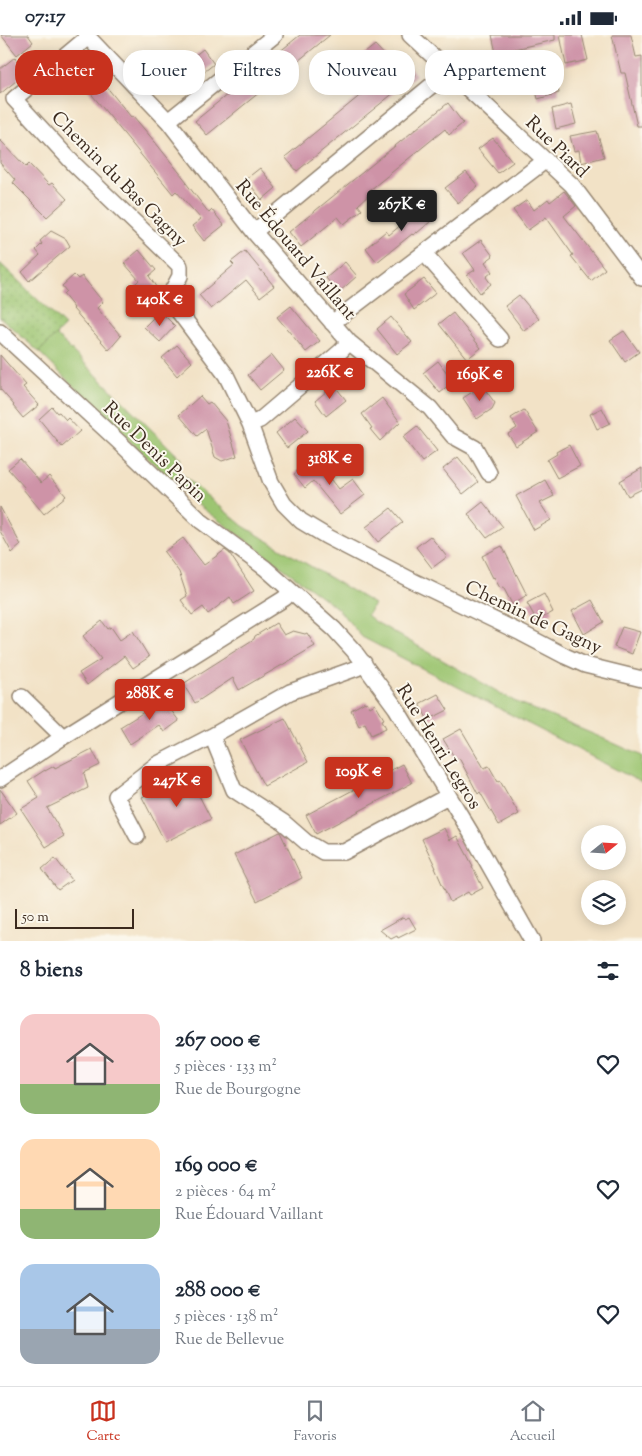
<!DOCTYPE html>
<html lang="fr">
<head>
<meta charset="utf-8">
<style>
  :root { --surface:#fff; --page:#f2f2f3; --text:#1f2937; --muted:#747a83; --line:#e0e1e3; --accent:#c8321e }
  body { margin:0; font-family:"Sorts Mill Goudy",serif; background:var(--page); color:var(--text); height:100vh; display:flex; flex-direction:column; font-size:19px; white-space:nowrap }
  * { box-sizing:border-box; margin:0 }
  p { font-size:16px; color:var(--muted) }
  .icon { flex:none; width:28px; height:28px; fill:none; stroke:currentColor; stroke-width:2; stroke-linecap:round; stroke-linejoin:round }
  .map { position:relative; height:906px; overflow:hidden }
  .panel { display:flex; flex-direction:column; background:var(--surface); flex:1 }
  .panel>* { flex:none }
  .hud { position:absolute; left:15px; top:15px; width:612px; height:45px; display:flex; gap:10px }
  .needle { width:32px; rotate:72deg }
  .controls { position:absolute; left:581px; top:790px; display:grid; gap:10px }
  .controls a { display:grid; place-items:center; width:45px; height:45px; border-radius:50%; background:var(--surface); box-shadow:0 2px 12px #0003; font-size:25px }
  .scale { position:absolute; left:15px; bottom:12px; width:119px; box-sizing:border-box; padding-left:5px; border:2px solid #3b2a1e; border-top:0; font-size:14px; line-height:18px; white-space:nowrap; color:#3b2a1e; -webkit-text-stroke:4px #fbf7ec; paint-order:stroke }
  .price { position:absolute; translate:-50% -42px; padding:0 11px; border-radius:5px; background:var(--accent); color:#fff; font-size:16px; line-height:32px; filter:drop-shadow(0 1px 2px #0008) }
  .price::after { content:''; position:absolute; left:50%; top:30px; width:15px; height:11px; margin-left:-8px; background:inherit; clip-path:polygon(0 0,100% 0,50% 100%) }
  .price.on { background:#222; color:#fff }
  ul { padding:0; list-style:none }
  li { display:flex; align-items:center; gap:15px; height:125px; padding:0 20px }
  li span { display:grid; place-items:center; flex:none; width:140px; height:100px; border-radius:15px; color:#555 }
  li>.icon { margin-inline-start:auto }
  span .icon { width:60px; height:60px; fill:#fffc; stroke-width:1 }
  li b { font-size:21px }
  h2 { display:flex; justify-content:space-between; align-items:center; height:60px; padding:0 20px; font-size:21px }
  .tag { padding:0 18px; border-radius:20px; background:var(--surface); box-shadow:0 2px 12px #0003; font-size:18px; line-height:45px }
  .tag.on { background:var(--accent); color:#fff }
  .status { display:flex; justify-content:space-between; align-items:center; height:35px; padding:0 25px; background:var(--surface); direction:ltr }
  .status svg { height:14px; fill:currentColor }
  .tabs { display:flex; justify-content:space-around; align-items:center; height:70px; border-top:1px solid var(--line); background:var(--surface); font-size:14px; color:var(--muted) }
  .tabs a { display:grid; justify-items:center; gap:2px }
  .tabs .on { color:var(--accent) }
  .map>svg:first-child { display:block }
  .grass { fill:#9cc571; stroke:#6c7848 }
  .park { fill:url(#park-dots); stroke:#6c7848 }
  .building { fill:#ce93a7 }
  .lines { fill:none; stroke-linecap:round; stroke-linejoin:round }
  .minor-casing { stroke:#968672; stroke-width:18 }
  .minor { stroke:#fff; stroke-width:15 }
  .labels { text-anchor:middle; stroke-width:4; stroke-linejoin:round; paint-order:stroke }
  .street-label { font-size:19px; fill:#3b2a1e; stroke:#fbf7ec }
</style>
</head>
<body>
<div class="status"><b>07:17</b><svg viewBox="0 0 49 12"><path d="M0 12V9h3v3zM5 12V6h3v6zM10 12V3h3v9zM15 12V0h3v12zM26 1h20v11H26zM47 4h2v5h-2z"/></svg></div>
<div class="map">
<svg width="642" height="906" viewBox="0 0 642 906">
  <defs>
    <pattern id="park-dots" width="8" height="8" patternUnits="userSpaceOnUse" patternTransform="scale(1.25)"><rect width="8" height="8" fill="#9cc571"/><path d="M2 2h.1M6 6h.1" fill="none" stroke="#87a961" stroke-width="1.8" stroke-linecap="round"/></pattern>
  </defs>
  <rect width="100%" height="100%" fill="#fbf7ec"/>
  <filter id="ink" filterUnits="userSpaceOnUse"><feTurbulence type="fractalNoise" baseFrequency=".02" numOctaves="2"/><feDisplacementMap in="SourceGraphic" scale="10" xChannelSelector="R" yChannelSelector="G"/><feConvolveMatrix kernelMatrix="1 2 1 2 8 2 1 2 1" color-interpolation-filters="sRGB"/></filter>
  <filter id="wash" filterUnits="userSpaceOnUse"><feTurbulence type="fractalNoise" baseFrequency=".0096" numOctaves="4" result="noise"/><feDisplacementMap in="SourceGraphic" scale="20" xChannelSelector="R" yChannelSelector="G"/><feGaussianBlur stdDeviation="1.12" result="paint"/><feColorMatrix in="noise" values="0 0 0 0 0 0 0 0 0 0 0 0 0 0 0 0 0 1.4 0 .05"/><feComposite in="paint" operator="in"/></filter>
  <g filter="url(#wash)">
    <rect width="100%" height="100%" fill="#f2e2c6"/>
    <path class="grass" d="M 56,300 L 181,424 L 174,433 L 243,491 L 374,569 L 367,580 L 376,587 L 514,666 L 600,702 L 642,721 L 642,748 L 362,602 L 337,573 L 198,470 L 123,400 L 39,317 Z"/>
    <path class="park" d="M 0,228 L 65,291 L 39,317 L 0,282 Z"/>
    <g id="blocks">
      <path class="building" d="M 1,0 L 28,0 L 33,7 L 17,20 Z
        M 300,0 L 330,0 L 207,100 L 195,86 Z
        M 492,0 L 555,0 L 555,5 L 496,18 Z
        M 560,0 L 582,0 L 588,25 L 566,30 Z
        M 612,0 L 631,0 L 636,22 L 642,21 L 642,91 L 637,91 L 625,38 L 621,38 Z
        M 375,10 L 390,26 L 399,19 L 416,40 L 297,136 L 285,122 L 374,49 L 355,26 Z
        M 203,14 L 214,29 L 190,48 L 178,34 Z
        M 81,20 L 97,40 L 98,39 L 106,49 L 105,50 L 131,82 L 133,81 L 155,107 L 187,147 L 186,148 L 209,178 L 212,175 L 224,190 L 204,206 L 192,191 L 201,184 L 176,156 L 173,159 L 84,50 L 78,55 L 67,41 L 75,35 L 71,29 Z
        M 15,22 L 27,37 L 0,59 L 0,34 Z
        M 555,38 L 559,58 L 538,64 L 533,43 Z
        M 448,68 L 463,88 L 449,100 L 445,94 L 370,155 L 372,157 L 358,170 L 362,175 L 344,189 L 338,182 L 301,212 L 289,197 Z
        M 571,69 L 576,89 L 556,94 L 552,74 Z
        M 597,96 L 604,122 L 581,128 L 579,115 L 574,116 L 570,101 Z
        M 493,103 L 513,127 L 498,138 L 478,114 Z
        M 0,105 L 26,132 L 29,129 L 49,150 L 52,148 L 67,164 L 47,182 L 13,148 L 15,145 L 0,128 Z
        M 260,133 L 276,153 L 262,165 L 246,144 Z
        M 466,137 L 478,151 L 458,168 L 445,153 Z
        M 564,156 L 576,171 L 564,181 L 605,234 L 591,246 L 571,221 L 573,220 L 546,182 L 528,195 L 513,175 L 527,165 L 534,175 L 548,164 L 550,167 Z
        M 426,167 L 437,181 L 417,198 L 417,197 L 413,200 L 412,199 L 377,227 L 366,213 L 386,196 L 389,200 L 407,185 L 406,184 Z
        M 51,196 L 66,204 L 70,211 L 29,246 L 22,237 L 40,220 L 36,215 L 42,209 L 40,206 Z
        M 481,205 L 493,221 L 485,227 L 492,237 L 486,242 L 491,249 L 480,258 L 467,240 L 475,235 L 463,218 Z
        M 139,215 L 156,235 L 149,241 L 162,261 L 153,270 L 134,250 L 139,245 L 124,228 Z
        M 245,216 L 274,251 L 260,262 L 246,245 L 211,274 L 199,260 L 234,230 L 231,227 Z
        M 345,227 L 357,241 L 338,258 L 326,243 Z
        M 74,240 L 78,244 L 82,241 L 103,267 L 97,273 L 121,301 L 109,315 L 73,274 L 74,273 L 63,259 L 66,256 L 62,251 Z
        M 424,244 L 436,258 L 414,275 L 404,259 Z
        M 519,260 L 539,284 L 524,296 L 505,271 Z
        M 291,271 L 320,306 L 306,317 L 277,282 Z
        M 160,276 L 175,291 L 160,307 L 144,292 Z
        M 453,278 L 481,313 L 467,324 L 439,289 Z
        M 391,282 L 412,307 L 397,319 L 377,294 Z
        M 624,296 L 639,317 L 625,327 L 610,305 Z
        M 177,310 L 192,327 L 177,341 L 162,323 Z
        M 0,320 L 26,350 L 23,352 L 39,370 L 23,383 L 13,371 L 14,370 L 0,354 Z
        M 272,320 L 284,335 L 260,355 L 248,340 Z
        M 438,326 L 454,347 L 440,358 L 423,338 Z
        M 334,350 L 346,365 L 326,381 L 315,366 Z
        M 484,353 L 495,368 L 492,374 L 477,384 L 463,363 L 477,354 Z
        M 200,361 L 207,369 L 210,367 L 226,386 L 237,421 L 222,426 L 215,422 L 206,394 L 197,401 L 179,380 Z
        M 382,363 L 400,387 L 380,406 L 374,399 L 370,394 L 372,393 L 362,379 Z
        M 52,372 L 57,378 L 59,377 L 66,385 L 68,383 L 80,396 L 62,412 L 39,384 Z
        M 602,373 L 610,388 L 597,394 L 590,379 Z
        M 524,375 L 538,397 L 516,411 L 508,399 L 517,393 L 511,383 Z
        M 295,382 L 308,396 L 287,413 L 276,398 Z
        M 417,391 L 437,416 L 422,427 L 403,402 Z
        M 569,410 L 580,431 L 557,443 L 547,425 L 557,419 L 556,417 Z
        M 314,422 L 339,454 L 353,444 L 365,460 L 340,479 L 313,446 L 305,453 L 294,439 Z
        M 458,422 L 478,447 L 463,459 L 443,434 Z
        M 20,424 L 41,448 L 49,441 L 66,461 L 44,479 L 23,454 L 25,453 L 8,434 Z
        M 642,433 L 642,454 L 628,461 L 620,446 Z
        M 545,445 L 554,461 L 540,468 L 551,485 L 534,495 L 516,461 Z
        M 483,467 L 503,492 L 487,503 L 468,479 Z
        M 0,472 L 21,510 L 12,518 L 0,496 Z
        M 391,473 L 403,487 L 378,507 L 366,492 Z
        M 430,501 L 447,522 L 432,533 L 416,512 Z
        M 183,503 L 204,530 L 225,515 L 230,519 L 254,556 L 234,569 L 230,562 L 208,579 L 203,572 L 192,580 L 181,565 L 187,561 L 179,537 L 164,517 Z
        M 502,511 L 527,560 L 512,569 L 503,552 L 500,553 L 494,542 L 493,543 L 482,521 Z
        M 544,559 L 553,577 L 537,586 L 527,568 Z
        M 592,565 L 604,587 L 584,599 L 572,576 Z
        M 102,586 L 108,594 L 111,592 L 120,605 L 133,596 L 149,622 L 133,633 L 124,621 L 87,650 L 79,638 L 101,624 L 83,601 Z
        M 276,588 L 284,600 L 293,596 L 305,599 L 307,598 L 315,611 L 239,655 L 233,643 L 195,668 L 183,649 L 254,604 L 255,601 Z
        M 622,592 L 640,597 L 632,619 L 614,612 Z
        M 438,659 L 448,675 L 428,685 L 419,669 Z
        M 159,662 L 163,668 L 165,667 L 179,686 L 164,697 L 159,690 L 130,709 L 120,692 L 149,674 L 146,670 Z
        M 365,667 L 365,668 L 367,667 L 370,672 L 375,669 L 384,684 L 382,685 L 386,693 L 371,700 L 365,688 L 359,691 L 351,675 Z
        M 285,683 L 308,727 L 264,751 L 240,705 Z
        M 461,694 L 484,733 L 489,731 L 498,747 L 500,746 L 519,779 L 499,790 L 480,757 L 478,759 L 459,723 L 456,725 L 443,704 Z
        M 92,714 L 100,730 L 84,738 L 88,753 L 47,773 L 64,801 L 46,812 L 21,774 L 39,763 L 28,746 L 45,735 L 45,736 L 54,731 L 55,733 Z
        M 402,729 L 412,748 L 316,799 L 306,780 Z
        M 188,739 L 211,784 L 165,807 L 142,762 Z
        M 0,754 L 17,778 L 0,790 Z
        M 444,793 L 450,805 L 457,801 L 473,831 L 472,831 L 483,853 L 470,860 L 468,857 L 450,867 L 435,833 L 436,833 L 422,804 Z
        M 280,797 L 302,843 L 257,866 L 234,820 Z
        M 55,823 L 72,845 L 58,855 L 42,834 Z
        M 403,882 L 405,884 L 409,882 L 416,894 L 398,903 L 397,901 L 391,904 L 380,895 Z"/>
    </g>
  </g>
  <g filter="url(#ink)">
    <use href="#blocks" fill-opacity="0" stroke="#968672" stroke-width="1"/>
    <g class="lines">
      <defs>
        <path id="minor" d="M 86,0 L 168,86 L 254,197 L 349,307 L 430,373 L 453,401 L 475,413 L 489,438
          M 410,0 L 572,150 L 642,243
          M 88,2 L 14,64 L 74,129 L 180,231 L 180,241 L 171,258 L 176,273 L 226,340 L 250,389 L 271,447 L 284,469 L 301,486 L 326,501 L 413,546 L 521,598 L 565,621 L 585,630 L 642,644
          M 168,86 L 275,0
          M 254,197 L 449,36
          M 424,218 L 500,304
          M 332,288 L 546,125
          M 0,297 L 119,407 L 201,486 L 265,533 L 334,594 L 354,616 L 396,673 L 471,798 L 532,906
          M 250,389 L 260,385 L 341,316 L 349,307
          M 22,662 L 63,702
          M 212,701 L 234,755 L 283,787 L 306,807 L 323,817 L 344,817 L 448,761
          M 0,744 L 63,702 L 285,563 L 290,555
          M 137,801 L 116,761 L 156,730 L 212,701 L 290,657 L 357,633 L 364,628"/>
      </defs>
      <use href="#minor" class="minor-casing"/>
      <use href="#minor" class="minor"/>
    </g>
  </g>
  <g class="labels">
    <g class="street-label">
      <text transform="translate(558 111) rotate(44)" y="7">Rue Piard</text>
      <text transform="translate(120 143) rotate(45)" y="7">Chemin du Bas Gagny</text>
      <text transform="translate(297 214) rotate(50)" y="7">Rue Édouard Vaillant</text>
      <text transform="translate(156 416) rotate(44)" y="7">Rue Denis Papin</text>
      <text transform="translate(534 581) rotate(25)" y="7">Chemin de Gagny</text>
      <text transform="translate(440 711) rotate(58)" y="7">Rue Henri Legros</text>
    </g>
  </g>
</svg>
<div class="controls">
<a><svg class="needle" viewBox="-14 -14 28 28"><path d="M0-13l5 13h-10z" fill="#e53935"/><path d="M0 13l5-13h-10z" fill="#747a83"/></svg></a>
<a><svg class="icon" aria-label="layers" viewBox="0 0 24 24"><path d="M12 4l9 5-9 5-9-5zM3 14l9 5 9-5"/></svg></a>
</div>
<div class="scale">50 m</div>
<b class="price on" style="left:402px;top:197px">267K €</b>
<b class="price" style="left:160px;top:292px">140K €</b>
<b class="price" style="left:330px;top:365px">226K €</b>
<b class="price" style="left:480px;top:367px">169K €</b>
<b class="price" style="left:330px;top:451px">318K €</b>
<b class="price" style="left:150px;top:686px">288K €</b>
<b class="price" style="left:359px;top:764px">109K €</b>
<b class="price" style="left:177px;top:773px">247K €</b>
<div class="hud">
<a class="tag on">Acheter</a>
<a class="tag">Louer</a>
<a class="tag">Filtres</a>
<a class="tag">Nouveau</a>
<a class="tag">Appartement</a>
</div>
</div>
<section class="panel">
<h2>8 biens<svg class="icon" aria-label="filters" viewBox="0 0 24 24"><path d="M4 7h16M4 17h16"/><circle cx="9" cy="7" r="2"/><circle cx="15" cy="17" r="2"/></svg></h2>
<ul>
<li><span style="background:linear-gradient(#f6c9c9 70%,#8fb573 0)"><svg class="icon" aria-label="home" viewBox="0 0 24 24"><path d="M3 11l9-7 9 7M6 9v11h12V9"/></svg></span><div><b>267 000 €</b><p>5 pièces · 133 m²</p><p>Rue de Bourgogne</p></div><svg class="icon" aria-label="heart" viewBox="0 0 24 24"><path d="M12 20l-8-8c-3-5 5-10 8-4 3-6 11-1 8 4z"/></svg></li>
<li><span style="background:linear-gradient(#ffd9b3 70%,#8fb573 0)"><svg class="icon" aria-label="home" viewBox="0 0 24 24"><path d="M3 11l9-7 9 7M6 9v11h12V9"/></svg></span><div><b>169 000 €</b><p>2 pièces · 64 m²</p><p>Rue Édouard Vaillant</p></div><svg class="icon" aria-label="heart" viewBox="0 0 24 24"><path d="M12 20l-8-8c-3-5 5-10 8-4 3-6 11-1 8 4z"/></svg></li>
<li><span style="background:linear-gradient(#a9c7e8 65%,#9aa5b1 0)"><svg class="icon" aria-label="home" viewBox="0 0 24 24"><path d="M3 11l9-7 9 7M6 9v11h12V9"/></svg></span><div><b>288 000 €</b><p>5 pièces · 138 m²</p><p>Rue de Bellevue</p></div><svg class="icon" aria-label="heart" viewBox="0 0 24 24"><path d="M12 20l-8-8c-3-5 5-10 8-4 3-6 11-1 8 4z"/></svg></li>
</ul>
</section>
<nav class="tabs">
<a class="on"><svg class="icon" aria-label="map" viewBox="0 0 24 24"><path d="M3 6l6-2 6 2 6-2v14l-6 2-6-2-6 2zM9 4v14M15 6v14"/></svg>Carte</a>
<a><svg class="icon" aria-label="saved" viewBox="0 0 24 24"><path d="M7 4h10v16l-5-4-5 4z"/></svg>Favoris</a>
<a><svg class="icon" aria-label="home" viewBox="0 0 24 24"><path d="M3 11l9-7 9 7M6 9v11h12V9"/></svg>Accueil</a>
</nav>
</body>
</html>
